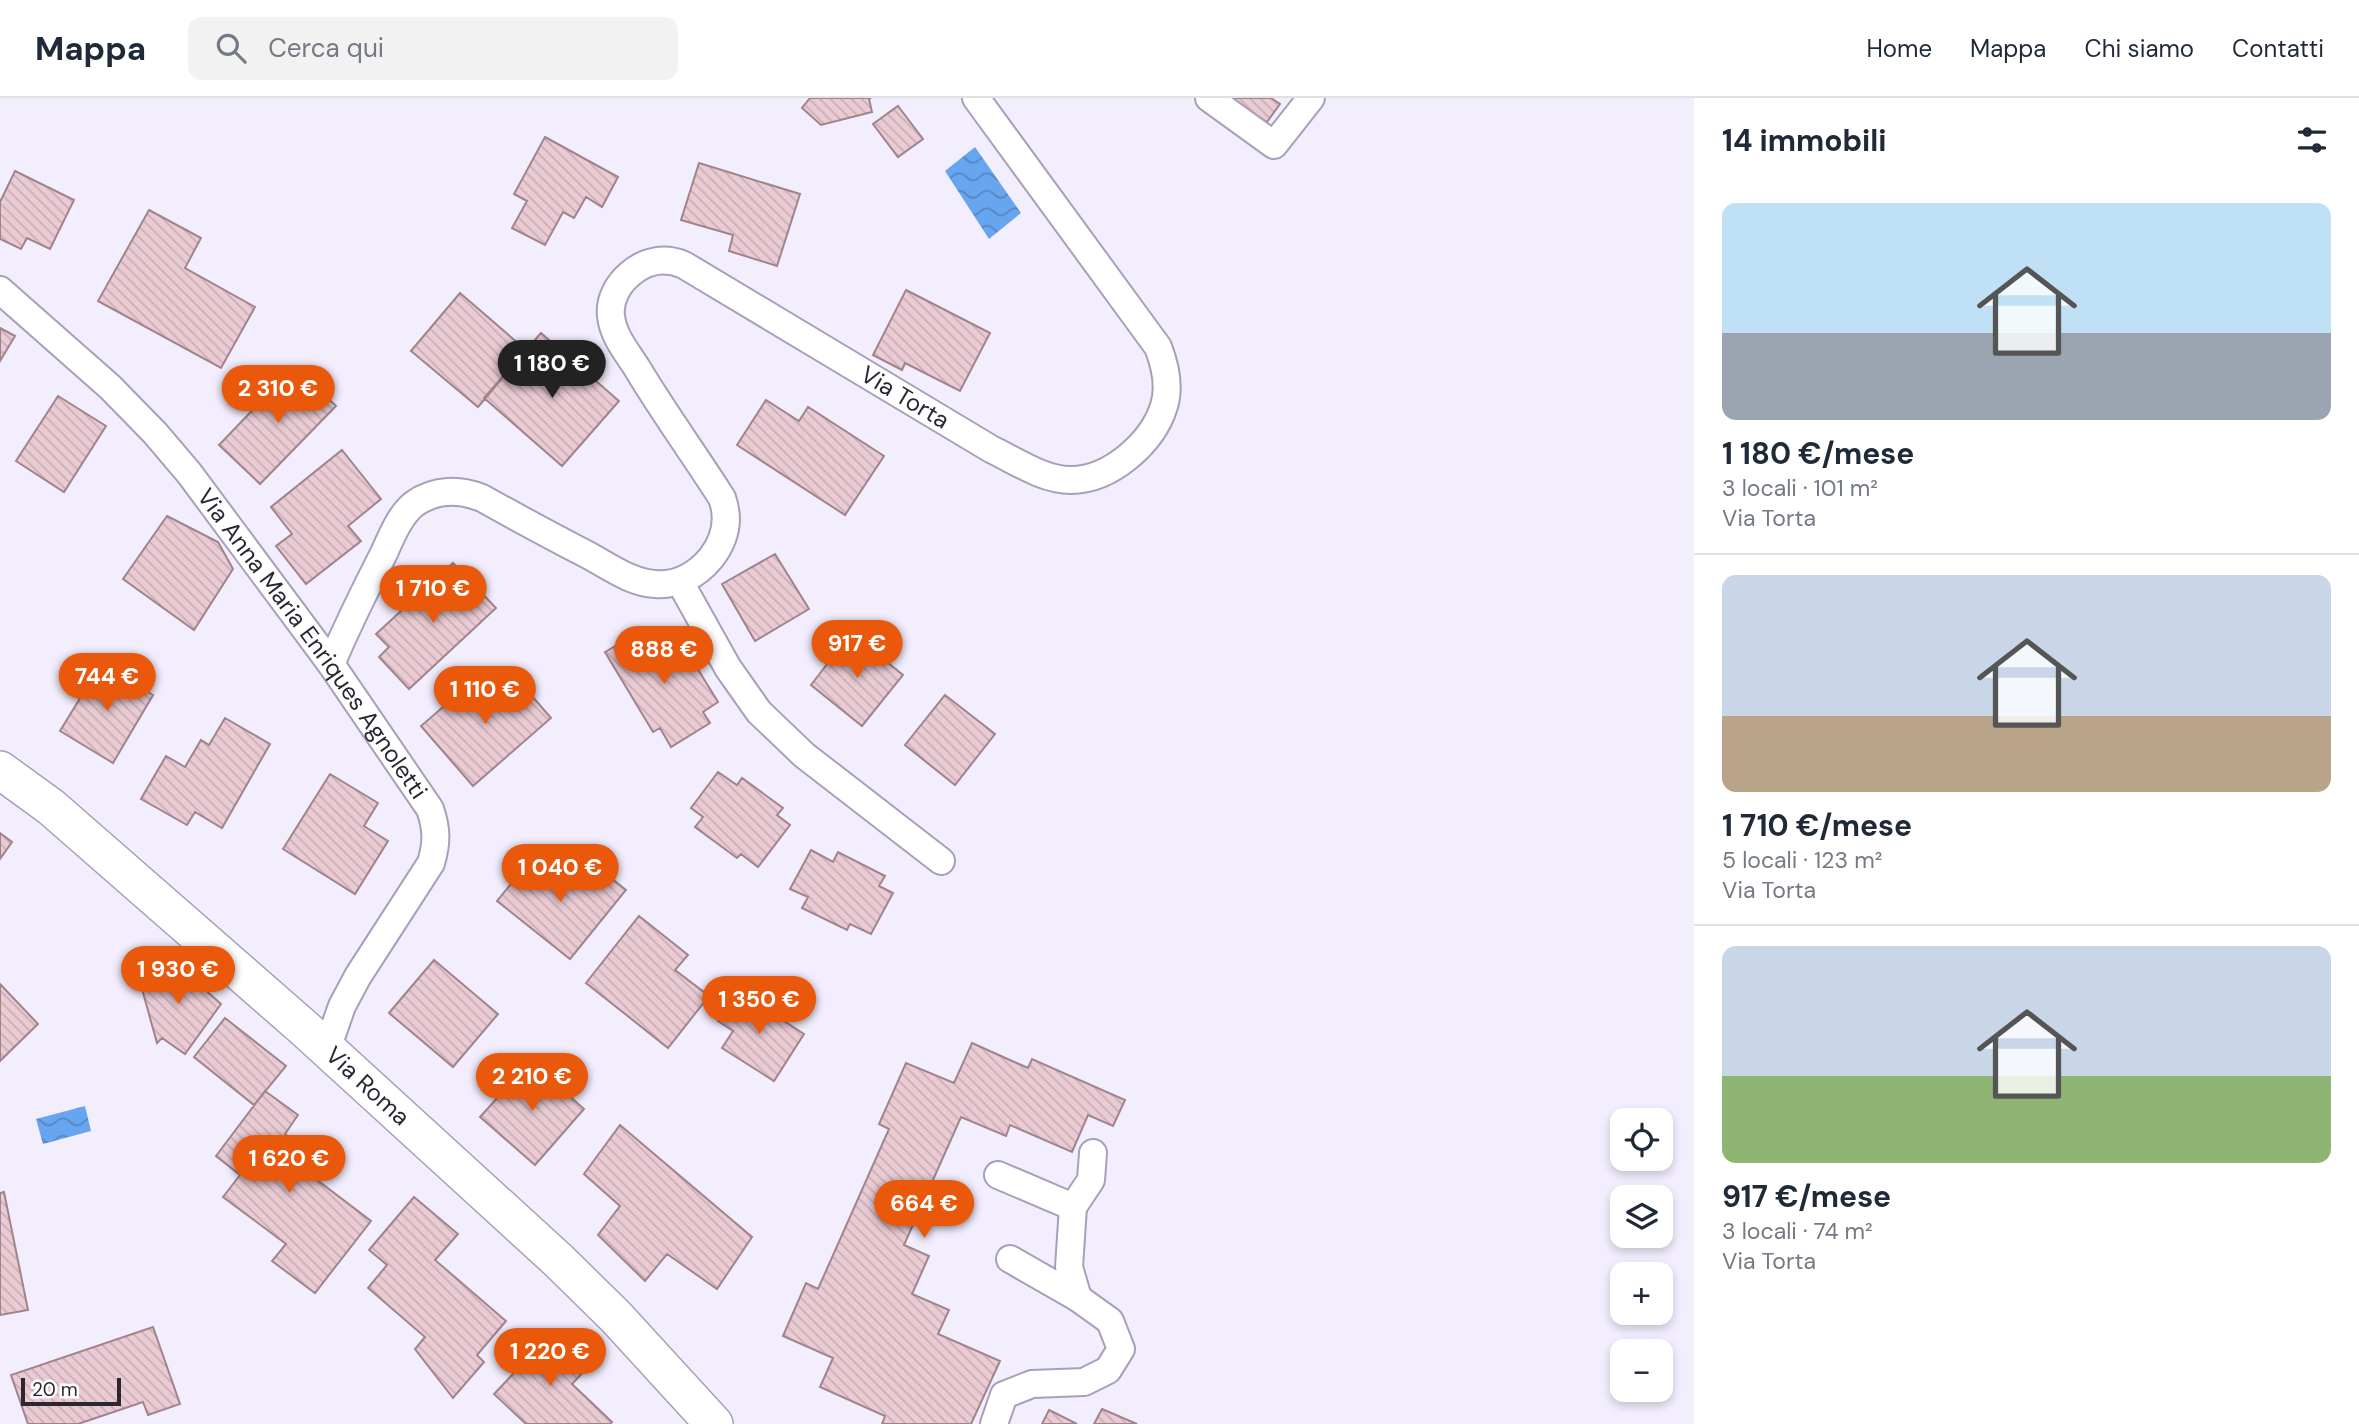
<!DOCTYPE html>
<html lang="it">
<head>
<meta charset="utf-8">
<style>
  :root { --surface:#fff; --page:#f2f2f3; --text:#1f2937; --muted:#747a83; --line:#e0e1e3; --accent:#ea580c }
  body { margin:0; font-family:"DM Sans",sans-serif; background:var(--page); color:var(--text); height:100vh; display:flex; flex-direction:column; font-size:26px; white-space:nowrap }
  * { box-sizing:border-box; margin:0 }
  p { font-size:23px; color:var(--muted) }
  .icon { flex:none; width:38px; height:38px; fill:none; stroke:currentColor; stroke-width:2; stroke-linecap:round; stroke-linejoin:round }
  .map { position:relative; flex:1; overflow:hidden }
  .sheet { display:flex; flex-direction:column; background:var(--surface); width:665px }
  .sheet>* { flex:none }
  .fabs { position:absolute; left:1610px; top:1010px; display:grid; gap:14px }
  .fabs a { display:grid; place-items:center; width:63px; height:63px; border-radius:14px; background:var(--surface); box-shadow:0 4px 10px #0003; font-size:35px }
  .scale { position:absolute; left:21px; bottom:18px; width:100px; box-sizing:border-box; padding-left:7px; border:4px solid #2b2731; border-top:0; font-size:19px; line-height:24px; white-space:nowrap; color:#2b2731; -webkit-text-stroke:5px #fefefe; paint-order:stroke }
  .price { position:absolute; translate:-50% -60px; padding:0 16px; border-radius:24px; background:var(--accent); color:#fff; font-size:23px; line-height:46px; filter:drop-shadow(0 2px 4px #0008) }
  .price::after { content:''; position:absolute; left:50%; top:42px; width:21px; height:16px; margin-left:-10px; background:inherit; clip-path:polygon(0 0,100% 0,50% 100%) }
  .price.current { background:#222; color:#fff }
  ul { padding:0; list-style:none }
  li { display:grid; align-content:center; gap:14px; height:371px; padding:0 28px }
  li+li { border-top:2px solid var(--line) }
  li span { display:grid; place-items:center; height:217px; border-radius:14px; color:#555 }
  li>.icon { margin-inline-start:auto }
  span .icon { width:126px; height:126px; fill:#fffc; stroke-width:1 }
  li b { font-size:30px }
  h2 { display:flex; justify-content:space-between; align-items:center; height:84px; padding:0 28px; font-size:30px }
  header { display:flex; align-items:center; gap:42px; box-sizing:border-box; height:98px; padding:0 35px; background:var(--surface); border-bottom:2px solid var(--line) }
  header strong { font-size:33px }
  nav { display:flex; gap:38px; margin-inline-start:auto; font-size:24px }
  .search { width:490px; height:63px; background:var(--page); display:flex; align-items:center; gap:18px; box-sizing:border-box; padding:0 24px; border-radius:14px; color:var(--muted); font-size:26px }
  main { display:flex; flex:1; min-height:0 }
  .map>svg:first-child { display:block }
  .water { fill:url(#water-waves) }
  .building { fill:url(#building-back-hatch); stroke:#a0848c; stroke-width:2 }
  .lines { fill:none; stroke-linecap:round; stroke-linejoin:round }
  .minor-casing { stroke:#a89fb8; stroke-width:30 }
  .secondary-casing { stroke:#a89fb8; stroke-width:40 }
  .minor { stroke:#fff; stroke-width:26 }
  .secondary { stroke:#fff; stroke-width:37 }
  .labels { text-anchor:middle; stroke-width:5; stroke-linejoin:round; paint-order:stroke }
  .street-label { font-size:24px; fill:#2b2731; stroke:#fefefe }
</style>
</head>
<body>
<header>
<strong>Mappa</strong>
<div class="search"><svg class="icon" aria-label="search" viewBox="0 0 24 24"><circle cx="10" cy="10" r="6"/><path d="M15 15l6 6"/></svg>Cerca qui</div>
<nav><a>Home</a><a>Mappa</a><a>Chi siamo</a><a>Contatti</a></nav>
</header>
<main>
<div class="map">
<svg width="1694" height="1326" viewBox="0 0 1694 1326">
  <defs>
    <pattern id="water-waves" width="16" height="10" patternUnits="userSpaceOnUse" patternTransform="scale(1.75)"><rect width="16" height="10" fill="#68a5ef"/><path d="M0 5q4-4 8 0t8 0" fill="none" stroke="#5686c2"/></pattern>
    <pattern id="building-back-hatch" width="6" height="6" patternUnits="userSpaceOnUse" patternTransform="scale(1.75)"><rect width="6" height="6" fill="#eacbd3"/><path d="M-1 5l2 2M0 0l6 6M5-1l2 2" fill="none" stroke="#c9aeb6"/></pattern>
  </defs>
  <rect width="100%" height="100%" fill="#f3eefe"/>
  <path class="water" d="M 975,49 L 1021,115 L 989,141 L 945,73 Z
    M 85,1008 L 91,1033 L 43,1046 L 36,1021 Z"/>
  <path class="building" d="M 810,0 L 871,0 L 869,1 L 872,14 L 821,27 L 802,10 Z
    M 1229,0 L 1271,0 L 1280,6 L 1267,24 Z
    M 898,8 L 923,41 L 898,59 L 873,26 Z
    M 545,39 L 618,79 L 602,109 L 586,99 L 574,120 L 563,114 L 545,147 L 512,130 L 527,103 L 514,96 Z
    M 699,65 L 800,96 L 777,168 L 729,153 L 733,137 L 681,122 Z
    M 15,73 L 74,102 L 50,151 L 27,140 L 21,151 L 0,141 L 0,104 Z
    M 149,112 L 201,140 L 185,170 L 255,209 L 221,270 L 98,203 Z
    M 906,192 L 990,235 L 960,293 L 905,265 L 902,272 L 873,257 Z
    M 460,195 L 526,252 L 478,309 L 411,253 Z
    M 0,230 L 15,238 L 0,263 Z
    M 541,235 L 619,303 L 562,368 L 484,300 Z
    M 295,268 L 336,308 L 260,386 L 219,347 Z
    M 58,298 L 106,328 L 64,394 L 16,363 Z
    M 766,302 L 799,323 L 808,309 L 884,358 L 845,417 L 737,347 Z
    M 342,352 L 381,401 L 348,428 L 361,443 L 306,486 L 276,448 L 292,436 L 271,409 Z
    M 167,418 L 218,444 L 233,471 L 194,532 L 123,481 Z
    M 775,456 L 809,511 L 755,543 L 722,486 Z
    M 453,465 L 496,510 L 409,591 L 379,559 L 389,549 L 376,536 Z
    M 644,531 L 658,555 L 680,542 L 718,604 L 703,614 L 710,625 L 671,649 L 660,630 L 653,634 L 605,554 Z
    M 851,535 L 903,577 L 862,628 L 811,587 Z
    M 101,566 L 153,597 L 113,665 L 60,633 Z
    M 512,575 L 551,620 L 473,688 L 421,628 L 472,584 L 485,599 Z
    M 945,597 L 995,636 L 955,687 L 905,647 Z
    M 225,620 L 270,646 L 222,730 L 195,714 L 187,727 L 141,701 L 166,658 L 185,669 L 201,642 L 209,647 Z
    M 718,674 L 737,687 L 742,680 L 783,710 L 777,717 L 790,727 L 758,769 L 741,756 L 737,760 L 695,729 L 703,719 L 691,710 Z
    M 330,676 L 378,705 L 364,728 L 388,743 L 355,796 L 283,751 Z
    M 0,735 L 12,744 L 0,761 Z
    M 811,752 L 833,764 L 838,754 L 885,778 L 879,788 L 893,795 L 871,836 L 850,826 L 847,832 L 802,810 L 808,799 L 790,791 Z
    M 536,755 L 580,791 L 597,769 L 626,792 L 570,861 L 497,803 Z
    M 639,818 L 688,857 L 675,872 L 709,898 L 668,950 L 586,885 Z
    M 167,858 L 221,906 L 185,956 L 162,940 L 157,945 L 142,891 Z
    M 434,862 L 498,916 L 453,969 L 389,915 Z
    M 0,886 L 38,926 L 0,963 Z
    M 738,893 L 804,936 L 774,983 L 722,950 L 733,933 L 718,923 Z
    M 225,920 L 286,968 L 254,1007 L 194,959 Z
    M 972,945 L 1028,970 L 1032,961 L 1125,1002 L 1113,1028 L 1088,1017 L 1072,1054 L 1010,1027 L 1006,1038 L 961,1019 L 904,1147 L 929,1158 L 912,1196 L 949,1212 L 938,1236 L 1000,1263 L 971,1326 L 882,1326 L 885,1318 L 820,1289 L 833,1260 L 783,1238 L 806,1185 L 818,1191 L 889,1031 L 879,1026 L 906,965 L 954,985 Z
    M 531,963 L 584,1011 L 535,1067 L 480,1019 Z
    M 265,993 L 298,1017 L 285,1036 L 315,1059 L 304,1072 L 371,1123 L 315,1195 L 272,1163 L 286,1146 L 223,1099 L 240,1077 L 216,1058 Z
    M 620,1027 L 752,1139 L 717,1191 L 667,1156 L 645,1183 L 598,1137 L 620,1108 L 584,1076 Z
    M 4,1094 L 28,1212 L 0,1217 L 0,1095 Z
    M 414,1099 L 458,1136 L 435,1162 L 506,1223 L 477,1257 L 484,1264 L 453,1300 L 415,1251 L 425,1239 L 368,1190 L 387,1167 L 369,1152 Z
    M 153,1229 L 180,1306 L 148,1317 L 143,1304 L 78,1326 L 28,1326 L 11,1277 Z
    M 553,1234 L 589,1268 L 572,1286 L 612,1324 L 610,1326 L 526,1326 L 494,1296 Z
    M 1102,1311 L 1137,1326 L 1094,1326 Z
    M 1049,1312 L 1077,1326 L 1042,1326 Z"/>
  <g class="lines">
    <defs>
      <g id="minor">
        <path d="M 1209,0 L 1274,47 L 1311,0"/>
        <path id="s1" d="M 0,192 L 110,289 L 155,335 L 189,375 L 331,566 L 430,711 C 437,731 437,745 431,765 L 358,878 L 342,908 L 327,951"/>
        <path d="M 680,484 L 728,570 L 759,614 L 804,657 L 941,763"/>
        <path id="s2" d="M 331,566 C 347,529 365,492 383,457 C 391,440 399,418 414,406 C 435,391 459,391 482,400 C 516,419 551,438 586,456 C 607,467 631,485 655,486 C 677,488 697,477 711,460 C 725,442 730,422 722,400 C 694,356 664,315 637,270 C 627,254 613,238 611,218 C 609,202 618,186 630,176 C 646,162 665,159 684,167 L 991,351 C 1016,363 1043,382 1071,382 C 1111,382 1153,344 1164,308 C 1170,289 1165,267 1158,249 L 976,0"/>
        <path d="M 998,1077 L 1073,1109 L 1069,1169 L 1078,1200"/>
        <path d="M 1073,1109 L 1091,1082 L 1093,1055"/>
        <path d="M 994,1326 L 1004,1297 L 1032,1286 L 1084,1284 L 1108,1272 L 1121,1251 L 1110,1223 L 1078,1200 L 1010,1161"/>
      </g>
      <g id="secondary">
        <path id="s3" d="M 0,672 L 51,709 L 305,931 L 559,1163 L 616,1219 L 714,1326"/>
      </g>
    </defs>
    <use href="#minor" class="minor-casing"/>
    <use href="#secondary" class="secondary-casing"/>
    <use href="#minor" class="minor"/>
    <use href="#secondary" class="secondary"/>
  </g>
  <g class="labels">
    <g class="street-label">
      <text dy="8" stroke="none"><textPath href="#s2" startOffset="1152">Via Torta</textPath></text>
      <text dy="8" stroke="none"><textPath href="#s1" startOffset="474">Via Anna Maria Enriques Agnoletti</textPath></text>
      <text dy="8" stroke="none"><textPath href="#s3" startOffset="485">Via Roma</textPath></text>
    </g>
  </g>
</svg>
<div class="fabs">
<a><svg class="icon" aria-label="locate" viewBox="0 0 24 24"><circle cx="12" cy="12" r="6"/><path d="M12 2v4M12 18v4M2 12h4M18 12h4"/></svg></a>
<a><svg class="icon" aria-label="layers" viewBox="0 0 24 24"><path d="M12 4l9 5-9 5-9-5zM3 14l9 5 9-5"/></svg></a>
<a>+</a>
<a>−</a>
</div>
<div class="scale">20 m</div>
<b class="price current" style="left:552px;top:302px">1 180 €</b>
<b class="price" style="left:278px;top:327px">2 310 €</b>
<b class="price" style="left:433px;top:527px">1 710 €</b>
<b class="price" style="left:857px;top:582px">917 €</b>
<b class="price" style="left:664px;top:588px">888 €</b>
<b class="price" style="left:107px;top:615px">744 €</b>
<b class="price" style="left:485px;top:628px">1 110 €</b>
<b class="price" style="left:560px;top:806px">1 040 €</b>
<b class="price" style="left:178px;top:908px">1 930 €</b>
<b class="price" style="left:759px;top:938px">1 350 €</b>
<b class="price" style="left:532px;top:1015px">2 210 €</b>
<b class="price" style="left:289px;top:1097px">1 620 €</b>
<b class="price" style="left:924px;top:1142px">664 €</b>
<b class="price" style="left:550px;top:1290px">1 220 €</b>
</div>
<section class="sheet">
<h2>14 immobili<svg class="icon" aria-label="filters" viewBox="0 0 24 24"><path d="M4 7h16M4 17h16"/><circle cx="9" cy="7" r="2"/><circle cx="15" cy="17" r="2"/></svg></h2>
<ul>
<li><span style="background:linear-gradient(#bfe0f5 60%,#9aa5b1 0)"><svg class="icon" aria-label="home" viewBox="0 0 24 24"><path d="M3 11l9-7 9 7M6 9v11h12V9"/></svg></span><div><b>1 180 €/mese</b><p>3 locali · 101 m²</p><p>Via Torta</p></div></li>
<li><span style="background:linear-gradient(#c9d6e8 65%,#b9a48a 0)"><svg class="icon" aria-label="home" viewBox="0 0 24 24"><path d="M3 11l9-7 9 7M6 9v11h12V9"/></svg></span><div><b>1 710 €/mese</b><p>5 locali · 123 m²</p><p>Via Torta</p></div></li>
<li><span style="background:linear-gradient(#c9d6e8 60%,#8fb573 0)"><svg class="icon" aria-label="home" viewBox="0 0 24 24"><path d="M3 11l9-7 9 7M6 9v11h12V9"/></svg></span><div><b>917 €/mese</b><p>3 locali · 74 m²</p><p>Via Torta</p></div></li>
</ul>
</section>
</main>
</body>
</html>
